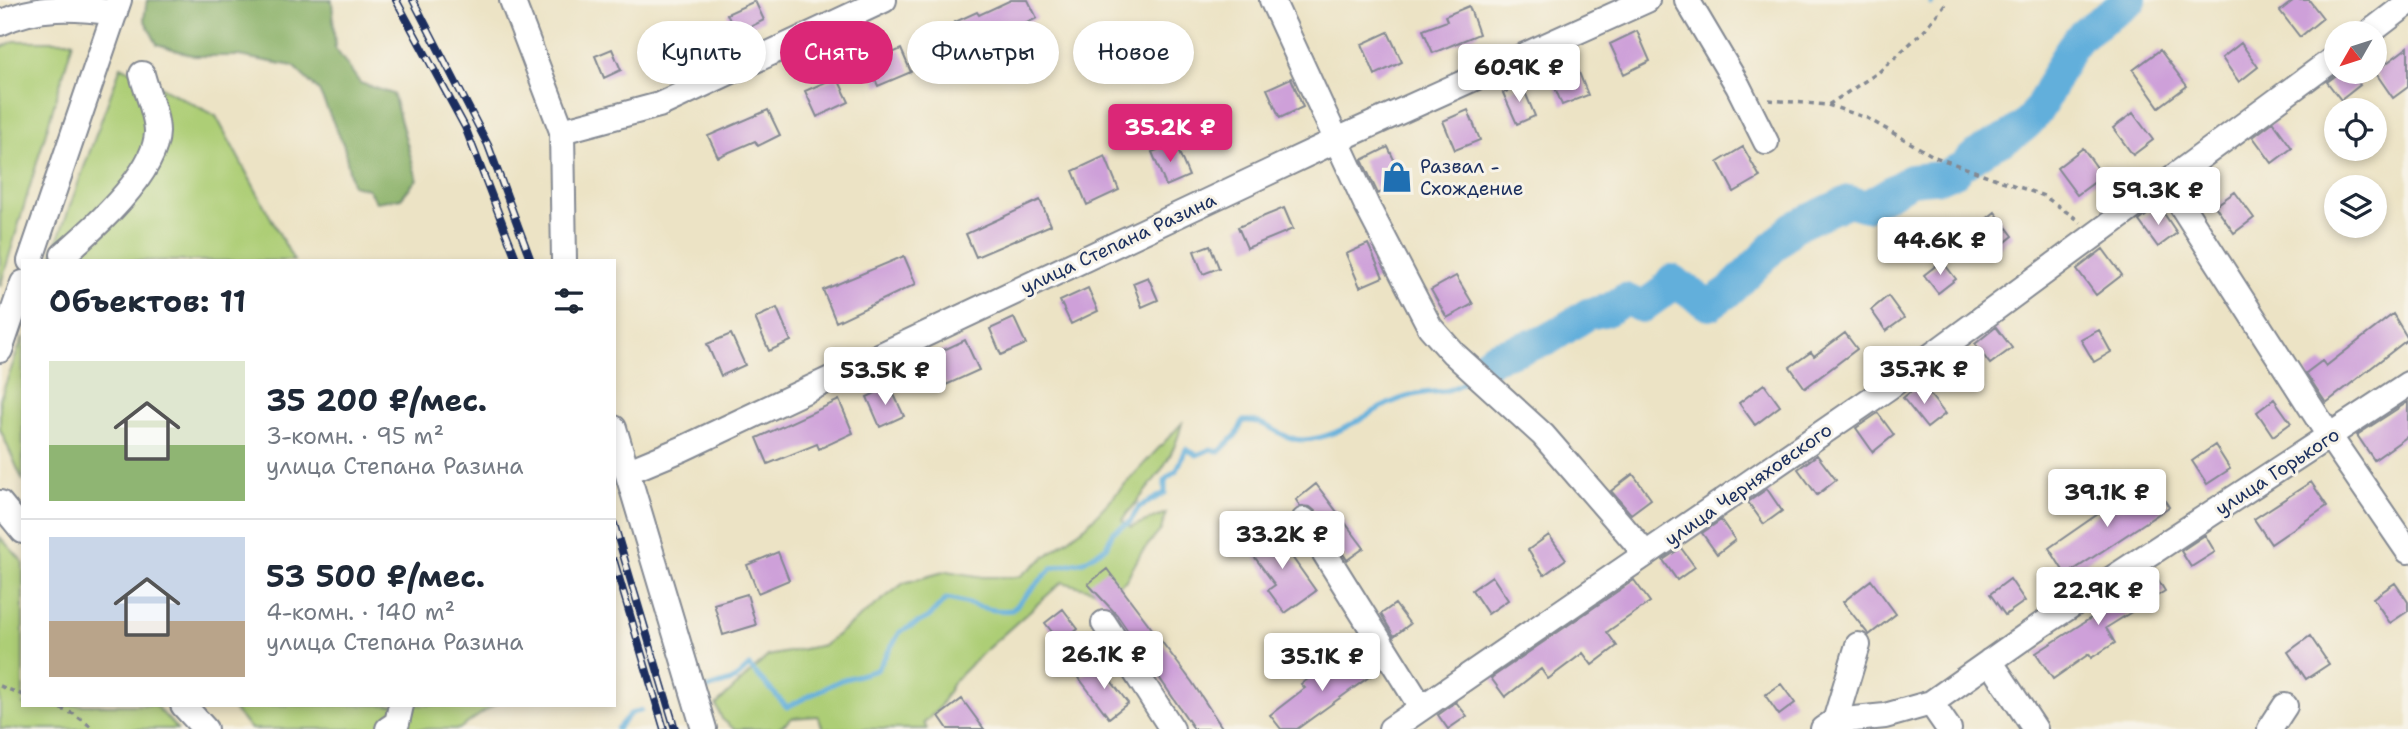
<!DOCTYPE html>
<html lang="ru">
<head>
<meta charset="utf-8">
<style>
  :root { --surface:#fff; --page:#f6f6f7; --text:#1f2937; --muted:#747a83; --line:#e0e1e3; --accent:#db2777 }
  body { margin:0; font-family:"Shantell Sans",sans-serif; background:var(--page); color:var(--text); height:100vh; display:flex; flex-direction:column; font-size:26px; white-space:nowrap }
  * { box-sizing:border-box; margin:0 }
  p { font-size:23px; color:var(--muted) }
  .icon { flex:none; width:38px; height:38px; fill:none; stroke:currentColor; stroke-width:2; stroke-linecap:round; stroke-linejoin:round }
  .map { position:relative; flex:1; overflow:hidden }
  .sheet { position:absolute; left:21px; top:259px; width:595px; height:448px; display:flex; flex-direction:column; background:var(--surface); border-radius:0px; box-shadow:0 4px 10px #0003 }
  .sheet>* { flex:none }
  .top-card { position:absolute; left:637px; top:21px; width:665px; height:63px; display:flex; gap:14px }
  .needle { width:46px; rotate:231deg }
  .buttons { position:absolute; left:2324px; top:21px; display:grid; gap:14px }
  .buttons a { display:grid; place-items:center; width:63px; height:63px; border-radius:50%; background:var(--surface); box-shadow:0 4px 10px #0003; font-size:35px }
  .price { position:absolute; translate:-50% -60px; padding:0 16px; border-radius:7px; background:#fff; color:#222; font-size:23px; line-height:46px; filter:drop-shadow(0 2px 4px #0008) }
  .price::after { content:''; position:absolute; left:50%; top:42px; width:21px; height:16px; margin-left:-10px; background:inherit; clip-path:polygon(0 0,100% 0,50% 100%) }
  .price.on { background:var(--accent); color:#fff }
  ul { padding:0; list-style:none }
  li { display:flex; align-items:center; gap:21px; height:175px; padding:0 28px }
  li+li { border-top:2px solid var(--line) }
  li span { display:grid; place-items:center; flex:none; width:196px; height:140px; border-radius:0px; color:#555 }
  li>.icon { margin-inline-start:auto }
  span .icon { width:84px; height:84px; fill:#fffc; stroke-width:1 }
  li b { font-size:30px }
  h2 { display:flex; justify-content:space-between; align-items:center; height:84px; padding:0 28px; font-size:30px }
  .pill { padding:0 24px; border-radius:32px; background:var(--surface); box-shadow:0 4px 10px #0003; font-size:24px; line-height:63px }
  .pill.on { background:var(--accent); color:#fff }
  .map>svg:first-child { display:block }
  .green { fill:#adce76; stroke:#647e6a; stroke-width:2 }
  .forest { fill:#8ab167; stroke:#527062; stroke-width:2 }
  .lines { fill:none; stroke-linecap:round; stroke-linejoin:round }
  .stream { stroke:#62afdb; stroke-width:5 }
  .river { stroke:#62afdb; stroke-width:32 }
  .building { fill:#cea0d9 }
  .minor-casing { stroke:#848992; stroke-width:28 }
  .path { stroke:#848992; stroke-width:3.5; stroke-dasharray:5 5; stroke-linecap:butt }
  .minor { stroke:#fff; stroke-width:24 }
  .rail-casing { stroke:#1b2f5e; stroke-width:8 }
  .rail { stroke:#f7f3e8; stroke-width:5; stroke-dasharray:16; stroke-linecap:butt }
  .labels { text-anchor:middle; stroke-width:6; stroke-linejoin:round; paint-order:stroke }
  .poi-label { font-size:19px; fill:#1b2f5e; stroke:#f7f3e8; text-anchor:start }
  .street-label { font-size:19px; fill:#1b2f5e; stroke:#f7f3e8 }
</style>
</head>
<body>
<div class="map">
<svg width="2408" height="729" viewBox="0 0 2408 729">
  <rect width="100%" height="100%" fill="#f7f3e8"/>
  <filter id="ink" filterUnits="userSpaceOnUse"><feTurbulence type="fractalNoise" baseFrequency=".0143" numOctaves="2"/><feDisplacementMap in="SourceGraphic" scale="14" xChannelSelector="R" yChannelSelector="G"/><feConvolveMatrix kernelMatrix="1 2 1 2 8 2 1 2 1" color-interpolation-filters="sRGB"/></filter>
  <filter id="wash" filterUnits="userSpaceOnUse"><feTurbulence type="fractalNoise" baseFrequency=".00686" numOctaves="4" result="noise"/><feDisplacementMap in="SourceGraphic" scale="28" xChannelSelector="R" yChannelSelector="G"/><feGaussianBlur stdDeviation="1.57" result="paint"/><feColorMatrix in="noise" values="0 0 0 0 0 0 0 0 0 0 0 0 0 0 0 0 0 1.4 0 .05"/><feComposite in="paint" operator="in"/></filter>
  <g filter="url(#wash)">
    <rect width="100%" height="100%" fill="#ece3c5"/>
    <path class="green" d="M 14,41 L 73,41 L 0,287 L 0,48 Z
      M 121,66 L 216,116 L 294,261 L 50,261 Z
      M 23,337 L 23,481 L 0,429 L 0,399 Z
      M 1182,423 C 1173,464 1147,488 1122,520 L 1131,527 L 1166,513 L 1161,530 L 1141,553 L 1126,580 L 1108,594 L 1062,582 L 977,658 L 954,681 L 939,708 L 924,723 L 927,729 L 823,729 L 818,716 L 792,718 L 778,729 L 734,729 L 722,719 L 716,705 L 768,656 L 824,645 L 904,583 L 947,571 L 983,577 L 1019,577 L 1087,525 Z
      M 0,537 L 23,562 L 23,705 L 155,705 L 177,729 L 0,729 Z
      M 229,705 L 494,705 L 459,729 L 251,729 Z"/>
    <path class="forest" d="M 147,0 L 332,0 L 335,48 L 360,83 L 393,94 L 417,179 L 401,198 L 376,202 L 368,189 L 352,185 L 344,146 L 319,91 L 293,66 L 239,56 L 194,56 L 157,44 L 144,19 Z"/>
    <g class="lines">
      <path class="stream" d="M 1931,4 L 1933,0
        M 709,688 L 734,680 L 749,666 L 787,707 L 841,680 L 877,670 L 900,632 L 929,617 L 946,599 C 970,602 988,613 1012,610 L 1052,568 L 1084,561 L 1106,547 L 1113,532 L 1130,522 L 1139,507 L 1165,493 L 1165,480 L 1177,470 L 1186,449 L 1197,455 L 1211,449 L 1219,452 L 1237,434 L 1243,421 C 1266,418 1280,440 1303,440 C 1344,438 1371,406 1410,396 C 1438,388 1442,398 1470,378
        M 617,729 L 630,714 L 641,710"/>
      <path class="river" d="M 1968,162 C 1987,143 2015,140 2033,117 C 2052,93 2058,61 2079,38 C 2091,25 2116,12 2131,0
        M 1481,367 L 1494,357 L 1547,340 L 1588,314 L 1608,310 L 1625,299 L 1642,307 L 1663,292 L 1672,280 L 1709,305 L 1731,290 L 1793,227 L 1849,201 L 1866,206 L 1911,180 L 1941,177 L 1957,170"/>
    </g>
    <g id="blocks">
      <path class="building" d="M 1011,0 L 1028,0 L 1037,18 L 990,41 L 992,45 L 970,55 L 955,22 L 977,12 L 979,15 Z
        M 2294,0 L 2309,0 L 2323,18 L 2300,37 L 2280,11 Z
        M 755,1 L 764,20 L 736,34 L 727,14 Z
        M 1469,6 L 1479,34 L 1433,53 L 1423,30 L 1447,21 L 1445,16 Z
        M 1637,31 L 1650,61 L 1624,74 L 1610,44 Z
        M 1388,32 L 1402,62 L 1375,75 L 1362,44 Z
        M 681,37 L 694,62 L 670,74 L 658,48 Z
        M 1127,42 L 1136,65 L 1121,71 L 1111,48 Z
        M 2241,43 L 2258,67 L 2239,82 L 2222,58 Z
        M 2408,47 L 2408,87 L 2393,98 L 2375,72 Z
        M 612,49 L 621,70 L 604,78 L 595,56 Z
        M 901,49 L 911,72 L 878,86 L 868,64 Z
        M 2160,50 L 2187,86 L 2159,107 L 2133,70 Z
        M 1574,60 L 1588,95 L 1562,105 L 1548,70 Z
        M 2341,72 L 2350,72 L 2360,85 L 2341,100 L 2327,82 Z
        M 837,77 L 849,102 L 817,117 L 805,91 Z
        M 1291,78 L 1303,107 L 1280,118 L 1267,89 Z
        M 1522,85 L 1535,116 L 1517,124 L 1503,93 Z
        M 768,110 L 780,135 L 758,146 L 755,141 L 718,157 L 708,136 Z
        M 1468,110 L 1480,140 L 1455,150 L 1443,121 Z
        M 2133,113 L 2153,140 L 2133,155 L 2113,128 Z
        M 2273,122 L 2292,148 L 2272,163 L 2253,137 Z
        M 1175,143 L 1189,176 L 1166,186 L 1152,152 Z
        M 1388,147 L 1404,181 L 1378,194 L 1362,160 Z
        M 1743,147 L 1760,177 L 1734,192 L 1718,162 Z
        M 2083,148 L 2103,176 L 2077,195 L 2057,168 Z
        M 1105,156 L 1119,190 L 1087,205 L 1073,171 Z
        M 2235,192 L 2254,218 L 2234,233 L 2215,206 Z
        M 1040,200 L 1051,225 L 976,257 L 966,234 Z
        M 2159,206 L 2177,233 L 2158,247 L 2139,221 Z
        M 1284,208 L 1293,229 L 1247,248 L 1238,227 Z
        M 1995,212 L 2013,236 L 1992,253 L 1974,229 Z
        M 1368,244 L 1383,277 L 1360,287 L 1346,254 Z
        M 1210,245 L 1219,268 L 1203,274 L 1194,251 Z
        M 2103,249 L 2122,275 L 2096,295 L 2077,269 Z
        M 904,256 L 916,284 L 836,322 L 823,290 Z
        M 1942,261 L 1956,279 L 1938,293 L 1924,275 Z
        M 1456,276 L 1473,304 L 1447,318 L 1431,290 Z
        M 1148,277 L 1158,300 L 1142,307 L 1133,283 Z
        M 1088,288 L 1098,311 L 1071,324 L 1060,301 Z
        M 1888,296 L 1904,318 L 1886,331 L 1871,310 Z
        M 777,308 L 791,341 L 769,351 L 755,318 Z
        M 2393,314 L 2408,339 L 2326,403 L 2306,373 L 2322,361 L 2326,366 Z
        M 1014,318 L 1026,344 L 1001,355 L 990,329 Z
        M 1996,327 L 2012,348 L 1990,364 L 1975,344 Z
        M 2099,330 L 2111,352 L 2094,362 L 2081,340 Z
        M 1845,333 L 1857,349 L 1805,388 L 1790,367 L 1811,352 L 1814,356 Z
        M 731,334 L 745,365 L 721,376 L 707,344 Z
        M 965,340 L 979,370 L 946,385 L 933,355 Z
        M 1921,383 L 1945,414 L 1927,428 L 1903,398 Z
        M 1764,384 L 1780,406 L 1755,425 L 1739,403 Z
        M 890,386 L 904,416 L 880,427 L 867,397 Z
        M 2274,399 L 2291,423 L 2273,436 L 2257,412 Z
        M 839,400 L 853,433 L 819,449 L 817,444 L 768,464 L 757,438 Z
        M 2408,402 L 2408,436 L 2374,460 L 2357,435 Z
        M 1878,413 L 1894,435 L 1873,452 L 1856,428 Z
        M 2215,445 L 2230,469 L 2207,484 L 2192,461 Z
        M 1817,455 L 1836,480 L 1817,495 L 1798,469 Z
        M 1633,474 L 1651,499 L 1631,514 L 1611,491 Z
        M 2311,482 L 2327,506 L 2271,544 L 2254,519 Z
        M 1316,484 L 1364,548 L 1347,560 L 1316,512 L 1310,507 L 1300,506 L 1296,500 Z
        M 2154,484 L 2169,507 L 2066,575 L 2049,548 L 2114,503 L 2117,509 Z
        M 1767,489 L 1782,511 L 1764,524 L 1748,502 Z
        M 1721,520 L 1735,540 L 1717,554 L 1702,533 Z
        M 1276,528 L 1289,545 L 1285,547 L 1316,591 L 1285,613 L 1268,590 L 1275,585 L 1248,548 Z
        M 1549,535 L 1566,559 L 1544,575 L 1528,550 Z
        M 2205,535 L 2215,552 L 2191,567 L 2181,551 Z
        M 1681,548 L 1695,567 L 1677,580 L 1663,560 Z
        M 778,552 L 789,580 L 758,593 L 747,565 Z
        M 1107,569 L 1192,682 L 1223,729 L 1194,729 L 1117,615 L 1088,584 Z
        M 2152,570 L 2165,591 L 2106,628 L 2115,643 L 2091,658 L 2089,654 L 2053,679 L 2036,653 L 2116,602 L 2112,596 Z
        M 1492,576 L 1508,600 L 1488,614 L 1472,590 Z
        M 2010,579 L 2025,601 L 2005,615 L 1990,594 Z
        M 1634,580 L 1650,602 L 1607,632 L 1617,646 L 1592,665 L 1583,653 L 1548,679 L 1541,669 L 1505,697 L 1491,678 Z
        M 1871,580 L 1896,614 L 1869,635 L 1843,602 Z
        M 2395,583 L 2408,602 L 2408,611 L 2390,623 L 2373,598 Z
        M 747,594 L 756,625 L 723,635 L 714,604 Z
        M 1395,604 L 1410,624 L 1394,636 L 1381,614 Z
        M 1063,609 L 1078,629 L 1061,643 L 1045,623 Z
        M 2310,636 L 2329,664 L 2306,679 L 2288,652 Z
        M 1358,652 L 1373,674 L 1297,729 L 1281,729 L 1270,715 L 1305,688 L 1301,684 L 1321,670 L 1325,676 Z
        M 1098,664 L 1128,703 L 1109,718 L 1079,678 Z
        M 1781,684 L 1795,703 L 1779,715 L 1765,695 Z
        M 962,699 L 984,729 L 948,729 L 939,716 Z
        M 1456,702 L 1467,716 L 1448,729 L 1438,715 Z"/>
    </g>
  </g>
  <g filter="url(#ink)">
    <use href="#blocks" fill-opacity="0" stroke="#848992" stroke-width="2"/>
    <g class="lines">
      <defs>
        <path id="minor" d="M 512,0 L 562,131 L 564,261
          M 1272,0 L 1367,206 L 1430,327 L 1453,353 L 1543,435 L 1646,554
          M 1687,0 L 1738,86 L 1766,142
          M 0,23 C 38,5 74,7 115,13
          M 2369,33 L 2408,3
          M 562,131 L 659,105 L 884,0
          M 2167,183 L 2330,437 L 2408,551
          M 63,255 C 92,230 156,174 157,132 C 157,114 146,91 142,74
          M 30,261 L 119,0
          M 0,350 L 23,283
          M 614,428 L 704,729
          M 629,471 L 682,449 L 1337,140 L 1647,0
          M 0,503 L 23,531
          M 1304,520 L 1421,707
          M 1104,623 L 1172,729
          M 1990,661 L 2035,729
          M 1931,703 L 1949,729
          M 183,705 L 205,729
          M 1835,721 L 1858,645
          M 388,729 L 397,723 L 401,705
          M 1391,729 L 1889,387 L 2336,57
          M 1823,729 L 1835,721 L 1885,716 L 1931,703 L 2040,626 L 2408,384
          M 2270,729 L 2285,706"/>
      </defs>
      <use href="#minor" class="minor-casing"/>
      <path class="path" d="M 1769,100 L 1828,105 L 1879,72 L 1925,30 L 1948,0
        M 1828,105 L 1867,118 L 1935,157 L 2044,196 L 2081,222
        M 0,686 L 23,695
        M 51,705 L 74,714 L 94,729"/>
      <use href="#minor" class="minor"/>
      <defs>
        <path id="rail" d="M 396,0 L 465,127 L 517,261
          M 413,0 L 488,145 L 531,261
          M 614,524 L 675,729
          M 614,561 L 664,729"/>
      </defs>
      <use href="#rail" class="rail-casing"/>
      <use href="#rail" class="rail"/>
    </g>
  </g>
  <defs>
    <symbol id="shop-bare" viewBox="-9 -9 18 18"><path d="M-5-2.5h2.3a2.7 3.5 0 0 1 5.4 0H5L5.5 6h-11ZM-1.5-2.5h3a1.5 2.3 0 0 0-3 0Z" fill="#1f6fb2" stroke="#f7f3e8" stroke-width="2.5" paint-order="stroke"/></symbol>
  </defs>
  <g fill-rule="evenodd">
    <use href="#shop-bare" x="1375" y="155" width="44" height="44"/>
  </g>
  <g class="labels">
    <g class="poi-label">
      <text x="1420" y="173">Развал -<tspan x="1420" dy="22">Схождение</tspan></text>
    </g>
    <g class="street-label">
      <text transform="translate(1118 243) rotate(-25)" y="7">улица Степана Разина</text>
      <text transform="translate(2277 471) rotate(-33)" y="7">улица Горького</text>
      <text transform="translate(1748 484) rotate(-35)" y="7">улица Черняховского</text>
    </g>
  </g>
</svg>
<div class="buttons">
<a><svg class="needle" viewBox="-14 -14 28 28"><path d="M0-13l5 13h-10z" fill="#e53935"/><path d="M0 13l5-13h-10z" fill="#747a83"/></svg></a>
<a><svg class="icon" aria-label="locate" viewBox="0 0 24 24"><circle cx="12" cy="12" r="6"/><path d="M12 2v4M12 18v4M2 12h4M18 12h4"/></svg></a>
<a><svg class="icon" aria-label="layers" viewBox="0 0 24 24"><path d="M12 4l9 5-9 5-9-5zM3 14l9 5 9-5"/></svg></a>
</div>
<b class="price" style="left:1519px;top:104px">60.9K ₽</b>
<b class="price on" style="left:1170px;top:164px">35.2K ₽</b>
<b class="price" style="left:2158px;top:227px">59.3K ₽</b>
<b class="price" style="left:1940px;top:277px">44.6K ₽</b>
<b class="price" style="left:1924px;top:406px">35.7K ₽</b>
<b class="price" style="left:885px;top:407px">53.5K ₽</b>
<b class="price" style="left:2107px;top:529px">39.1K ₽</b>
<b class="price" style="left:1282px;top:571px">33.2K ₽</b>
<b class="price" style="left:2098px;top:627px">22.9K ₽</b>
<b class="price" style="left:1104px;top:691px">26.1K ₽</b>
<b class="price" style="left:1322px;top:693px">35.1K ₽</b>
<div class="top-card">
<a class="pill">Купить</a>
<a class="pill on">Снять</a>
<a class="pill">Фильтры</a>
<a class="pill">Новое</a>
</div>
<section class="sheet">
<h2>Объектов: 11<svg class="icon" aria-label="filters" viewBox="0 0 24 24"><path d="M4 7h16M4 17h16"/><circle cx="9" cy="7" r="2"/><circle cx="15" cy="17" r="2"/></svg></h2>
<ul>
<li><span style="background:linear-gradient(#dfe7d0 60%,#8fb573 0)"><svg class="icon" aria-label="home" viewBox="0 0 24 24"><path d="M3 11l9-7 9 7M6 9v11h12V9"/></svg></span><div><b>35 200 ₽/мес.</b><p>3-комн. · 95 m²</p><p>улица Степана Разина</p></div></li>
<li><span style="background:linear-gradient(#c9d6e8 60%,#b9a48a 0)"><svg class="icon" aria-label="home" viewBox="0 0 24 24"><path d="M3 11l9-7 9 7M6 9v11h12V9"/></svg></span><div><b>53 500 ₽/мес.</b><p>4-комн. · 140 m²</p><p>улица Степана Разина</p></div></li>
</ul>
</section>
</div>
</body>
</html>
